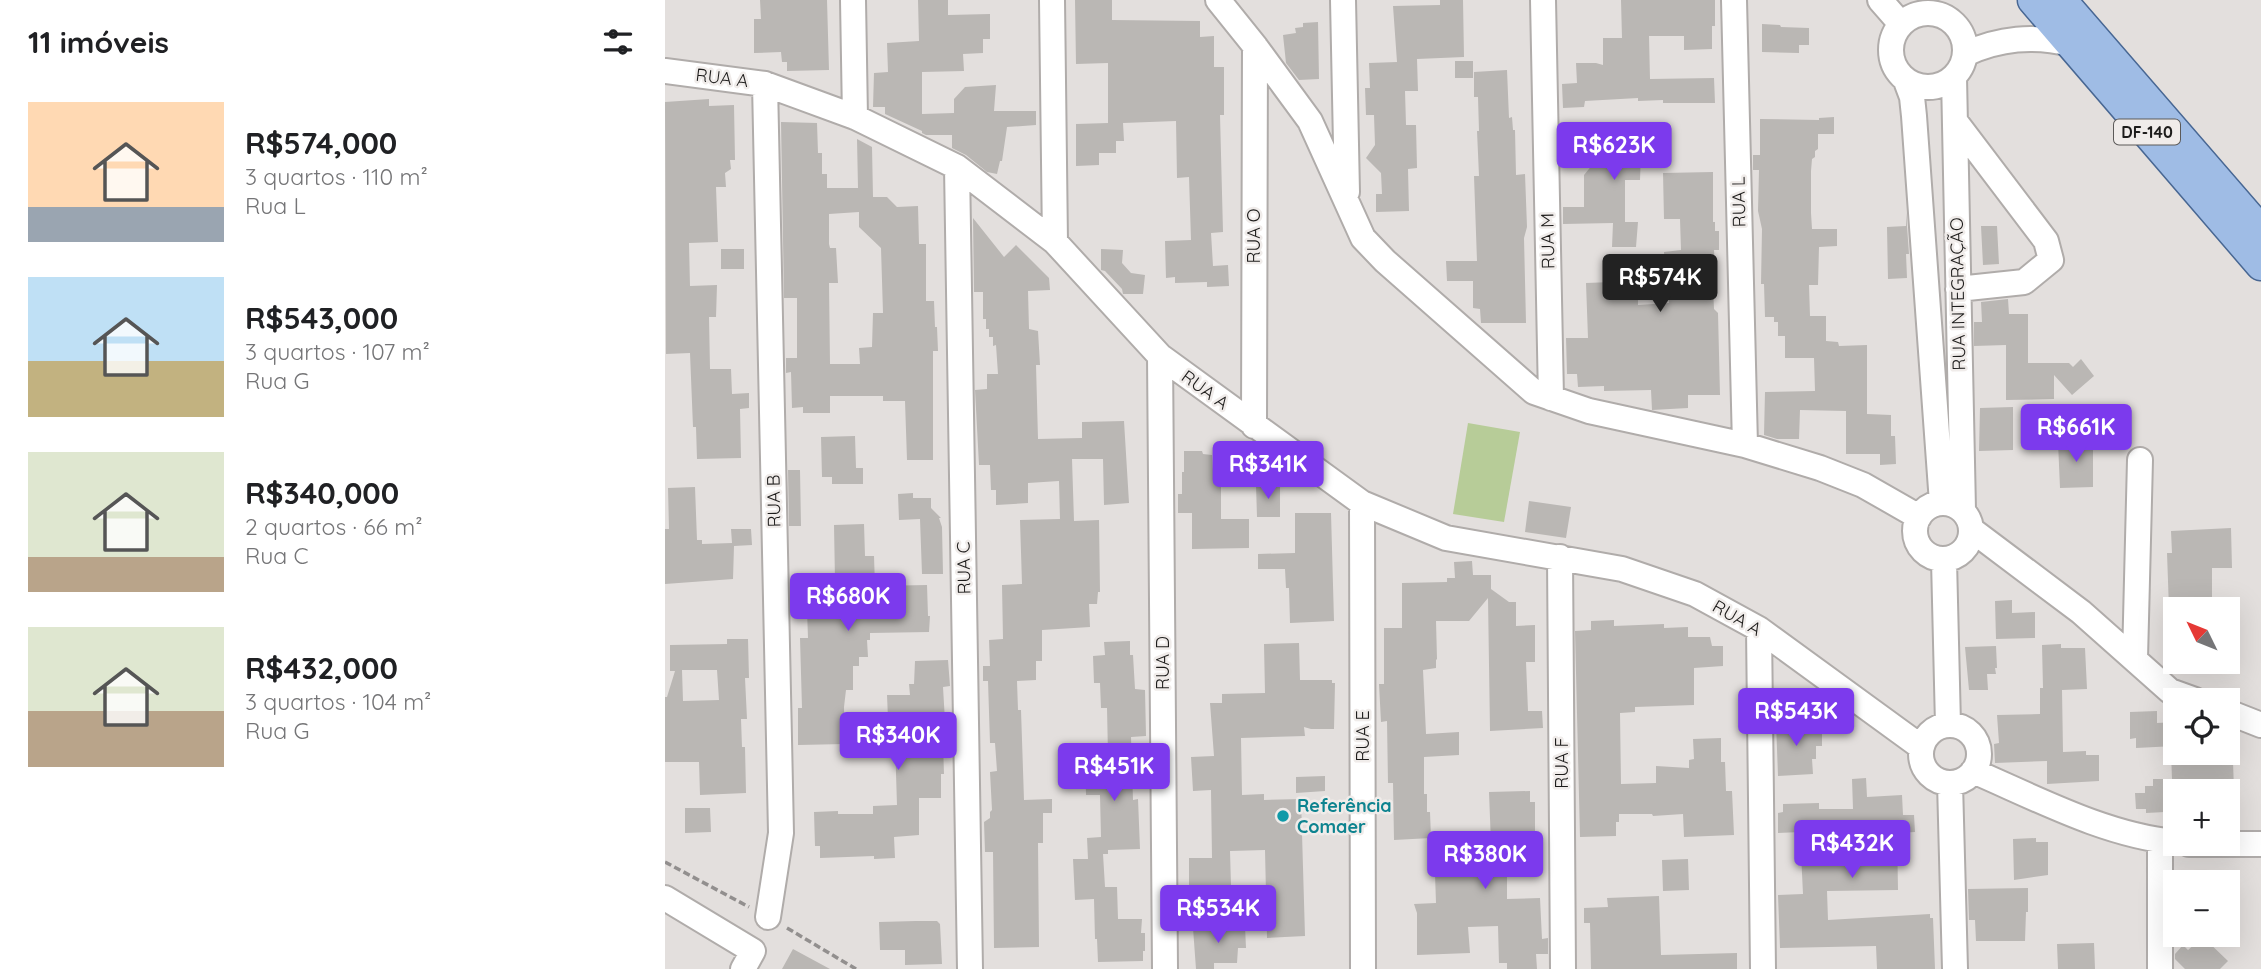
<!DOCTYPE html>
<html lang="pt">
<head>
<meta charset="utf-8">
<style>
  :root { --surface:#fff; --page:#f6f6f6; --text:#202124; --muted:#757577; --accent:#7c3aed }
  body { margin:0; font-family:Quicksand,sans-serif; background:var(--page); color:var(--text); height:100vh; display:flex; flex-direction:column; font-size:26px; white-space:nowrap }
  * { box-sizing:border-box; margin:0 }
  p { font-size:23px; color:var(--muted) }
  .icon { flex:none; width:38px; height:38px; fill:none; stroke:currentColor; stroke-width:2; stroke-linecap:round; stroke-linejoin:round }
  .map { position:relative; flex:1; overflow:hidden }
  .details { display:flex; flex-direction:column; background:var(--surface); width:665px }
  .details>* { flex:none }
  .needle { width:46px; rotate:313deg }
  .fabs { position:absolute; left:1498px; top:597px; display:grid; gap:14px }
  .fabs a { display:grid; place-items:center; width:77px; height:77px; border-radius:0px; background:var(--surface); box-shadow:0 7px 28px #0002; font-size:35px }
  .price { position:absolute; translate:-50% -60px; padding:0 16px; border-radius:7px; background:var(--accent); color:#fff; font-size:23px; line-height:46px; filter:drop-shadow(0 2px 4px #0008) }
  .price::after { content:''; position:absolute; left:50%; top:42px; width:21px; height:16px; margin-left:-10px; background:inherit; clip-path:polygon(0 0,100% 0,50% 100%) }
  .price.active { background:#222; color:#fff }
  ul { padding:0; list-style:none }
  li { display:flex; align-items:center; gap:21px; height:175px; padding:0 28px }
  li span { display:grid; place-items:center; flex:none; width:196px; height:140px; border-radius:0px; color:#555 }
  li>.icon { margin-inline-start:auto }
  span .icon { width:84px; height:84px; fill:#fffc; stroke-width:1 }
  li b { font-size:30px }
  h2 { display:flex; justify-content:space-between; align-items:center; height:84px; padding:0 28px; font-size:30px }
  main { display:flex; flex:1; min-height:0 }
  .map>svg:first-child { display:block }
  .green { fill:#b7cc98 }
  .building { fill:#bab7b4; fill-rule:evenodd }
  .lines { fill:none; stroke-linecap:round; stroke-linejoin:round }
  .minor-casing { stroke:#b0acaa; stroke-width:28 }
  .major-casing { stroke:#486793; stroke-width:33 }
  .path { stroke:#928f8e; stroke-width:3.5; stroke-dasharray:7 3.5; stroke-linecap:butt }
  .minor { stroke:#fff; stroke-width:24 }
  .major { stroke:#9fbce5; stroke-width:30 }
  .culture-dot { fill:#0f9aa8; stroke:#f0ecea; stroke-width:2.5 }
  .labels { text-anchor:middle; stroke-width:5; stroke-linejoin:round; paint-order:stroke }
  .shield { fill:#f0ecea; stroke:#5c5a59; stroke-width:2 }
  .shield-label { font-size:16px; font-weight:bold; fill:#1d1c1b }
  .street-label { font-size:18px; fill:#1d1c1b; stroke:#f0ecea }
  .culture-label { font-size:18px; font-weight:bold; fill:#0d838f; stroke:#f0ecea; text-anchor:start }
</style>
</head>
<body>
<main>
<section class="details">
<h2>11 imóveis<svg class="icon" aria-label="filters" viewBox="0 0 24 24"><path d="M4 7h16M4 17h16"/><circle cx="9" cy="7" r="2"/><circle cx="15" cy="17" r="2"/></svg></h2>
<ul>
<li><span style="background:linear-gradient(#ffd9b3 75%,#9aa5b1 0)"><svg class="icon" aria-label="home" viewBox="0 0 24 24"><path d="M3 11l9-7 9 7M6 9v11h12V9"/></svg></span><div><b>R$574,000</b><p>3 quartos · 110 m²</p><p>Rua L</p></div></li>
<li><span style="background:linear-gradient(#bfe0f5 60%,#c2b280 0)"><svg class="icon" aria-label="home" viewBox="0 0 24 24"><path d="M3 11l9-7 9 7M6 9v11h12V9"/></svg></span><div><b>R$543,000</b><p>3 quartos · 107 m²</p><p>Rua G</p></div></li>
<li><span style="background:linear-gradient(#dfe7d0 75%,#b9a48a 0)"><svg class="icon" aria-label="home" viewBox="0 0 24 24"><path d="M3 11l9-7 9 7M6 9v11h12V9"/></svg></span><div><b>R$340,000</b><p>2 quartos · 66 m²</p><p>Rua C</p></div></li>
<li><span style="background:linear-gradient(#dfe7d0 60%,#b9a48a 0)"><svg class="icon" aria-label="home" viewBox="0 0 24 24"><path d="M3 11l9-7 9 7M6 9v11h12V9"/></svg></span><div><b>R$432,000</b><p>3 quartos · 104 m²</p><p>Rua G</p></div></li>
</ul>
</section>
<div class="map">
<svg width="1596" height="969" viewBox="0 0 1596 969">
  <rect width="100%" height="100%" fill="#e3dfdd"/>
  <path class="green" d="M 803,423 L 855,432 L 839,522 L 788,514 Z"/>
  <path class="building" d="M 95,0 L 162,0 L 164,70 L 122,71 L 122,62 L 117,62 L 116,52 L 89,53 L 89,19 L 96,19 Z
    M 253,0 L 283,0 L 283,15 L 325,14 L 325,39 L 318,39 L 318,53 L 298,54 L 299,71 L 257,72 L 257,114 L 289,113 L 289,99 L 300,87 L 331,85 L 329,111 L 371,111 L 371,125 L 342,127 L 337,161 L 335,161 L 332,174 L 322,172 L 301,155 L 287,148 L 287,135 L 261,135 L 257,133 L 257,131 L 220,114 L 220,107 L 208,107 L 209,73 L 223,72 L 222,43 L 254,41 Z
    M 410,0 L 447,0 L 447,20 L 535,21 L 535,37 L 549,36 L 549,67 L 559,67 L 559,115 L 555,115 L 558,232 L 546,233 L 548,266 L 563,265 L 564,286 L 542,287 L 542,282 L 510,283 L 510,277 L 501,278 L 500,241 L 526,240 L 524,177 L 512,178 L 511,121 L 458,123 L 459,141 L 451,141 L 451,153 L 434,153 L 434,165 L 411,166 L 411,124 L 443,123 L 443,63 L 411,64 Z
    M 775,0 L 798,0 L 799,57 L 752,59 L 753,91 L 740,91 L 741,125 L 751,125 L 752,168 L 743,169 L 744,211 L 711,212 L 711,194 L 717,194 L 716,173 L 701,158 L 710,145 L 709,115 L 701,115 L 700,88 L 705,88 L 704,63 L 732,62 L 728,6 L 775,5 Z
    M 956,0 L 1050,0 L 1050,26 L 1047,26 L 1047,49 L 1019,50 L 1019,36 L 984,36 L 985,79 L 1049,78 L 1050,103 L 998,103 L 998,100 L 973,101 L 973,98 L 920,101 L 919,107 L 898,108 L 897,84 L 912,83 L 911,63 L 931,63 L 938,65 L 938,38 L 957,38 Z
    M 653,22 L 654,79 L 634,80 L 621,63 L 618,35 L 631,33 L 630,28 L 638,27 L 638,23 Z
    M 1097,24 L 1115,25 L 1116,27 L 1144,28 L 1144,45 L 1134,45 L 1134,53 L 1097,52 Z
    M 790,61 L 808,61 L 808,78 L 790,78 Z
    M 842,70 L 844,118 L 847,117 L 848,130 L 850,130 L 851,175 L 860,174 L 862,227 L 859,238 L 861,323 L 816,323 L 815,309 L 808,308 L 808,281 L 782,281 L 781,261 L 812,261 L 809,176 L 814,176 L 812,131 L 814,131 L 813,97 L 809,97 L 809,72 Z
    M 44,99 L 44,106 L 69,105 L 70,160 L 65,160 L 66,169 L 60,173 L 61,187 L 51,187 L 53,242 L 24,243 L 25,286 L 52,285 L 51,317 L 44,317 L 45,369 L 66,369 L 67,394 L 84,393 L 84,408 L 75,409 L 76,458 L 32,459 L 31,427 L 28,427 L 25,353 L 1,354 L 0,102 Z
    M 1169,117 L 1169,134 L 1153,134 L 1153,149 L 1150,151 L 1150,157 L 1147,159 L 1146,171 L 1146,213 L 1147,229 L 1172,229 L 1172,246 L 1154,247 L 1153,285 L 1144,285 L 1145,316 L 1161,316 L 1161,341 L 1173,342 L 1174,346 L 1202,345 L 1202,414 L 1226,415 L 1226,436 L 1230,436 L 1231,464 L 1215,465 L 1215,454 L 1181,454 L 1181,411 L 1135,410 L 1134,439 L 1112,439 L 1099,435 L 1100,392 L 1150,391 L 1149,358 L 1120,358 L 1120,336 L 1113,336 L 1113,322 L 1109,322 L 1109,317 L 1100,317 L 1099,284 L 1096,284 L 1097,229 L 1093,211 L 1094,170 L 1088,170 L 1088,155 L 1095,155 L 1095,119 L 1154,120 L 1154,118 Z
    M 116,122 L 152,123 L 153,153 L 157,153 L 157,174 L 162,174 L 162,188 L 193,188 L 192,139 L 207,147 L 208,197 L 222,197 L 232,207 L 253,206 L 254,244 L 261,244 L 261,301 L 269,301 L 270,327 L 272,327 L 273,351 L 268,351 L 268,460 L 242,460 L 240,401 L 218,401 L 218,396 L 165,396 L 165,413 L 138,413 L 138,407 L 127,408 L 126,372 L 121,373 L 121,358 L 132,358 L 132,298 L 119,298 ZM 194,212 L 194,227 L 216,248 L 218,313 L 208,313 L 207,347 L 194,348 L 195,364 L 165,364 L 164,283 L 173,283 L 171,248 L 165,248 L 164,244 L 164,214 Z
    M 950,133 L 950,135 L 1002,133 L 1003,152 L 976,152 L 975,180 L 960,180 L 960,222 L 973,222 L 971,247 L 947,247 L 948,223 L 898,224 L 898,207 L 919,207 L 919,175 L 928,164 L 927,134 Z
    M 1048,172 L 1048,222 L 1050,222 L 1050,231 L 1054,231 L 1054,250 L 1049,250 L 1050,265 L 1047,265 L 1049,309 L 1053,313 L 1055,395 L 1023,395 L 1023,408 L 987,410 L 986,390 L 939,391 L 939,386 L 913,387 L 912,374 L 902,374 L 901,338 L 923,338 L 921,283 L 973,281 L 973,305 L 1004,303 L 1002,268 L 1000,268 L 999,252 L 1016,250 L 1015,219 L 999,219 L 998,173 Z
    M 1241,212 L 1244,254 L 1241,254 L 1242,278 L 1223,279 L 1222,227 L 1241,226 Z
    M 308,218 L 339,257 L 351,245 L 384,278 L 385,290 L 363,291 L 364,329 L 373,331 L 375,365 L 371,365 L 373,439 L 417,438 L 417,422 L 459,421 L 464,503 L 439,505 L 438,459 L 407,459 L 409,521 L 434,520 L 435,592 L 433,592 L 432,604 L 424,604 L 425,627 L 377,630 L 377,661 L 371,661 L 371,680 L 352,681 L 353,710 L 356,710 L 359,800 L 387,799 L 387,813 L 378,813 L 378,843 L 373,843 L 374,947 L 329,948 L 328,852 L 320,852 L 319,822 L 325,818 L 325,812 L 327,810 L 325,772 L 332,771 L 330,743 L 325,743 L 323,681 L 318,681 L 318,666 L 325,666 L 324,640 L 338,639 L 337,585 L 357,584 L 355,520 L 395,519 L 394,481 L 363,483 L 363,503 L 331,505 L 331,490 L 326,490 L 325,465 L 314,465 L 310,390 L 322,389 L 322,374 L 333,374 L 331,345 L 328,346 L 328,337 L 324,337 L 324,329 L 321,329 L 321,319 L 318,319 L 318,292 L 309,292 Z
    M 1316,226 L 1332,226 L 1334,264 L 1318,265 Z
    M 56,249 L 79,249 L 79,269 L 56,269 Z
    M 436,249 L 458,250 L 457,263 L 466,273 L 480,275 L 478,294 L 458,294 L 457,289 L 440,271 L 436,270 Z
    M 1343,299 L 1344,314 L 1363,314 L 1363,363 L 1404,363 L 1408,367 L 1416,359 L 1429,376 L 1407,395 L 1389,375 L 1389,399 L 1341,400 L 1341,345 L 1309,346 L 1309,322 L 1317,322 L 1316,302 Z
    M 1348,407 L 1348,450 L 1314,451 L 1315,408 Z
    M 190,436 L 191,468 L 198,468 L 198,484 L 167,484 L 167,477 L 157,477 L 156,437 Z
    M 1416,440 L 1428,441 L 1428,487 L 1395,488 L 1393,442 Z
    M 519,451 L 537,451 L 538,454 L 547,455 L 548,471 L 556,472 L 556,519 L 584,519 L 584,548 L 527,549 L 527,513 L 513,513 L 513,494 L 517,494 L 517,472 L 519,472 Z
    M 123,470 L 135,470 L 136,526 L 124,526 Z
    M 604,484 L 615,484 L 615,517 L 592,517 L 591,485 Z
    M 30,487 L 32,540 L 37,540 L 37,544 L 67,543 L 66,529 L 86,529 L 87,545 L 69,546 L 68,579 L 0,584 L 0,529 L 4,529 L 3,488 Z
    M 248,493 L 248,498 L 266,498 L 266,508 L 276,518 L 274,518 L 277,527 L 278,574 L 257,574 L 255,519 L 234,520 L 233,494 Z
    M 864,501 L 906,507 L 901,538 L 860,532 Z
    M 630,513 L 666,513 L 669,621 L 625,623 L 624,588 L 621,588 L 620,569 L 593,569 L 593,554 L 630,553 Z
    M 199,524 L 200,556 L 209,556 L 210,586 L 262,585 L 263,616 L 265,616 L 264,632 L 205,633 L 205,640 L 202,640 L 203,657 L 194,657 L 194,666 L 188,666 L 188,690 L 181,690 L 179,707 L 180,744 L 133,745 L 133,708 L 137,708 L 135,638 L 143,638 L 141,582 L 170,581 L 169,525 Z
    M 1566,528 L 1567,568 L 1547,568 L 1547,599 L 1544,598 L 1544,609 L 1504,609 L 1502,553 L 1507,553 L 1506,531 Z
    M 807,561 L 808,575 L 826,575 L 826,589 L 844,602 L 851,602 L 851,626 L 870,625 L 870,662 L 861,662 L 863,711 L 877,711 L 878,728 L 825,731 L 823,598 L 804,621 L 771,621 L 772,659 L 771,660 L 771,668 L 758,670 L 761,734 L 794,732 L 794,755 L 759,757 L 759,794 L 762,794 L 762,812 L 765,812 L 766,838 L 729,840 L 728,783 L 723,783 L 722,721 L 716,722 L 714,684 L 719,684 L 719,628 L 737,628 L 737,583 L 782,582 L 782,578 L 790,578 L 789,562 Z
    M 1347,600 L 1347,613 L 1370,612 L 1370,638 L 1331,639 L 1330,601 Z
    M 949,620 L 949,626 L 999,624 L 999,628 L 1023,627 L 1023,637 L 1045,637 L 1047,646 L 1058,646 L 1058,666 L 1029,668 L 1029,705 L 970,707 L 970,712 L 955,713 L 956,784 L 991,783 L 991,766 L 1024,768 L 1024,760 L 1029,759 L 1028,739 L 1056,738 L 1056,762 L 1060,762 L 1061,791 L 1067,791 L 1069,835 L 1019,837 L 1018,814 L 988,816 L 987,814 L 954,814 L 954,822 L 951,822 L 951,836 L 915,837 L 910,631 L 926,630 L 926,621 Z
    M 62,639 L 83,639 L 84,678 L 80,678 L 82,719 L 76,719 L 77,747 L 80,747 L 81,793 L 35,795 L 34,762 L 0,762 L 0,697 L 2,697 L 10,671 L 5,671 L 5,645 L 62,644 ZM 17,670 L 52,670 L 54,700 L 18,701 Z
    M 465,641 L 465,655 L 468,655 L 470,689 L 480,690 L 481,736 L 466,737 L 468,800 L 473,799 L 475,849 L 443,850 L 443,854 L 438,854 L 440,887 L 452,887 L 453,919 L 477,919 L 476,933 L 480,933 L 480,951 L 478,951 L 478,961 L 433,962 L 432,939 L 430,939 L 429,899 L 410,900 L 408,859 L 423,859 L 422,838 L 436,837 L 435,795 L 421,795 L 420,755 L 443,755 L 442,708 L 436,708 L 435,683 L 429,683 L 428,656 L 440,655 L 439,642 Z
    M 634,643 L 635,680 L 667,680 L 667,683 L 670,683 L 669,729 L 646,729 L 639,727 L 640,736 L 576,738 L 577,795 L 599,794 L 599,800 L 636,799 L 640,936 L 602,938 L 600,850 L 565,851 L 566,886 L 524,886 L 524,858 L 547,858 L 546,790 L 528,791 L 526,757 L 549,756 L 545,703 L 557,703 L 557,694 L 600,693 L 599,644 Z
    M 1396,644 L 1396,648 L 1420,648 L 1422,689 L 1397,690 L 1398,752 L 1421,751 L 1421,755 L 1434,755 L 1434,781 L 1382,784 L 1382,761 L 1330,763 L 1329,744 L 1334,743 L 1332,715 L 1375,714 L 1375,688 L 1378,688 L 1377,645 Z
    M 1331,646 L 1332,668 L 1330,668 L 1331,674 L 1322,674 L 1323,690 L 1304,690 L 1300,647 Z
    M 283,660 L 285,686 L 278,687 L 280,721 L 282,721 L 283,744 L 278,744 L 279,774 L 276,774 L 276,798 L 254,798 L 254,835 L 229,837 L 230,858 L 209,859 L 209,856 L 155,858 L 155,846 L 150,846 L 149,812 L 173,811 L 173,814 L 208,814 L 208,806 L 232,805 L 230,742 L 224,742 L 222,695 L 245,695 L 244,684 L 249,684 L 250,661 Z
    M 1492,711 L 1492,723 L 1510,722 L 1510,746 L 1471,748 L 1471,738 L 1465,739 L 1465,712 Z
    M 1138,721 L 1138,730 L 1157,730 L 1157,746 L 1151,746 L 1151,759 L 1147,759 L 1148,774 L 1113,776 L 1111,722 Z
    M 1506,752 L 1548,752 L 1548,762 L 1568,761 L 1569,791 L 1510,791 L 1510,796 L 1499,796 L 1500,812 L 1481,813 L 1481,809 L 1471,809 L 1470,793 L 1480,793 L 1480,786 L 1488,786 L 1488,779 L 1507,779 Z
    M 660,776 L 660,791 L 631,793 L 631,777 Z
    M 1201,778 L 1202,797 L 1237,795 L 1238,815 L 1249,815 L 1250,832 L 1232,833 L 1233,890 L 1162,891 L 1163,920 L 1265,914 L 1265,918 L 1268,918 L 1270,969 L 1212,969 L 1211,946 L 1115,948 L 1113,895 L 1138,894 L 1135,832 L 1113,833 L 1113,813 L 1118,812 L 1118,804 L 1154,803 L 1154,809 L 1188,809 L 1187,779 Z
    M 865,791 L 865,802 L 870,802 L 870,838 L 854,839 L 856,864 L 842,865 L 842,899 L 875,898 L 877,939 L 883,938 L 883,954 L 871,954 L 872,969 L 842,969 L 842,963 L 834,963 L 833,926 L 803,927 L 805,953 L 752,955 L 752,913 L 749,904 L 771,903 L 769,845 L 826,844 L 824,792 Z
    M 20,808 L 45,808 L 46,832 L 20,833 Z
    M 1371,838 L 1371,842 L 1383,842 L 1383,875 L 1349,880 L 1348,839 Z
    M 1023,859 L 1024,890 L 998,891 L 997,860 Z
    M 1363,888 L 1363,912 L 1361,912 L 1360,941 L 1311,941 L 1310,920 L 1304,920 L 1303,889 Z
    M 994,896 L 996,955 L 1072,953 L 1072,969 L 926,969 L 925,923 L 919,923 L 919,908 L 943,907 L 942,898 Z
    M 251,921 L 272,921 L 275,924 L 277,964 L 240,965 L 240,950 L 215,950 L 214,922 Z
    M 580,926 L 581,948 L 573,948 L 572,963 L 549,963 L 549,969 L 531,969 L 528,928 Z
    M 1538,937 L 1563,961 L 1555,969 L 1520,969 L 1510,959 L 1510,954 L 1518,945 L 1523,950 Z
    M 1429,943 L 1430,969 L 1393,969 L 1392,944 Z
    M 128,949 L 165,969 L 117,969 Z"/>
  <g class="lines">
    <defs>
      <path id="minor" d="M 188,0 L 190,117
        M 387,0 L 390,242
        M 553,0 L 590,46 L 645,121 L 698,238 L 720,261 L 869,392 L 924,411 L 1080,445 L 1155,468 L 1198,485 L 1254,517
        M 678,0 L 682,192
        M 878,0 L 886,398
        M 1069,0 L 1080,445
        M 1215,0 L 1236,24
        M1226 50a37 37 0 1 1 74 0a37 37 0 1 1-74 0Z
        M 1300,54 C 1335,38 1368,35 1406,44
        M 0,71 L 100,84 L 190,117 L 292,167 L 390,242 L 495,356 L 697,503 L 781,538 L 957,569 L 1030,594 L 1094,629 L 1256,747
        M 1289,77 L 1298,510
        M 1241,81 L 1247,97 L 1249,116 L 1277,503
        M 100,84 L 116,833 L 103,917
        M 1290,121 L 1381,241 L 1386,260 L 1359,282 L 1293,289
        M 292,167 L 305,969
        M 495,356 L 500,969
        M 589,426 L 590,46
        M1250 531a28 28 0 1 1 56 0a28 28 0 1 1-56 0Z
        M 697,503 L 698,969
        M 1307,530 L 1416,612 L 1505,691 L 1530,700
        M 895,557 L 898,969
        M 1279,560 L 1283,725
        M 1094,629 L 1098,969
        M 1470,659 L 1475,460
        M 1563,712 L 1596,725
        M1256 754a29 29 0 1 1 58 0a29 29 0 1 1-58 0Z
        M 1308,771 C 1373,799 1440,835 1510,842
        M 1285,783 L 1290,969
        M 1524,844 L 1596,844
        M 0,898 L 88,951 L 78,969
        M 1495,969 L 1495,841"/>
      <path id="major" d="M 1368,0 L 1596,265
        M 1396,0 L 1596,231"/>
    </defs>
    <use href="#minor" class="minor-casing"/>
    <use href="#major" class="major-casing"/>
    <path class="path" d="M 0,862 L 84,907
      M 122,928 L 191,969"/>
    <use href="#minor" class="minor"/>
    <use href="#major" class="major"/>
  </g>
  <circle class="culture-dot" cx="618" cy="816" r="7"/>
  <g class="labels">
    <rect class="shield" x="1449" y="119.5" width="66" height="25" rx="5"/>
    <g class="shield-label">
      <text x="1482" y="138">DF-140</text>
    </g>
    <g class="street-label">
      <text transform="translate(57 78) rotate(7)" y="6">RUA A</text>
      <text transform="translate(1074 202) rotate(-91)" y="6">RUA L</text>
      <text transform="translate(589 236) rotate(-90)" y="6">RUA O</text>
      <text transform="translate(883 241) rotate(-91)" y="6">RUA M</text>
      <text transform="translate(1293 294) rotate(-91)" y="6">RUA INTEGRAÇÃO</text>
      <text transform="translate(540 390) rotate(36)" y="6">RUA A</text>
      <text transform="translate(109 501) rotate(-91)" y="6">RUA B</text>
      <text transform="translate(299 568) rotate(-91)" y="6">RUA C</text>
      <text transform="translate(1072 618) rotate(30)" y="6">RUA A</text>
      <text transform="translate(498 663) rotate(-90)" y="6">RUA D</text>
      <text transform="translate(698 736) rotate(-90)" y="6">RUA E</text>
      <text transform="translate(897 763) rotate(-90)" y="6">RUA F</text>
    </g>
    <g class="culture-label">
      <text x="632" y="812">Referência<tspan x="632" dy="21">Comaer</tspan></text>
    </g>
  </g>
</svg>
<div class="fabs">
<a><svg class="needle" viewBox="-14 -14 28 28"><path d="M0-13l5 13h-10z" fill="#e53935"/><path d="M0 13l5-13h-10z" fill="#757577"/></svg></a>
<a><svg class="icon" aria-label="locate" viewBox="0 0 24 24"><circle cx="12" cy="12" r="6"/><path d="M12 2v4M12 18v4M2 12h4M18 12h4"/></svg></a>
<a>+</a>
<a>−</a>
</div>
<b class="price" style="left:949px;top:182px">R$623K</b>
<b class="price active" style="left:995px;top:314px">R$574K</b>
<b class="price" style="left:1411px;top:464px">R$661K</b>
<b class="price" style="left:603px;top:501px">R$341K</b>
<b class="price" style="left:183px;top:633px">R$680K</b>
<b class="price" style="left:1131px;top:748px">R$543K</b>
<b class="price" style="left:233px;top:772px">R$340K</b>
<b class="price" style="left:449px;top:803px">R$451K</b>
<b class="price" style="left:1187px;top:880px">R$432K</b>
<b class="price" style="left:820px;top:891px">R$380K</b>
<b class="price" style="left:553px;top:945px">R$534K</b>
</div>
</main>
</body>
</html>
